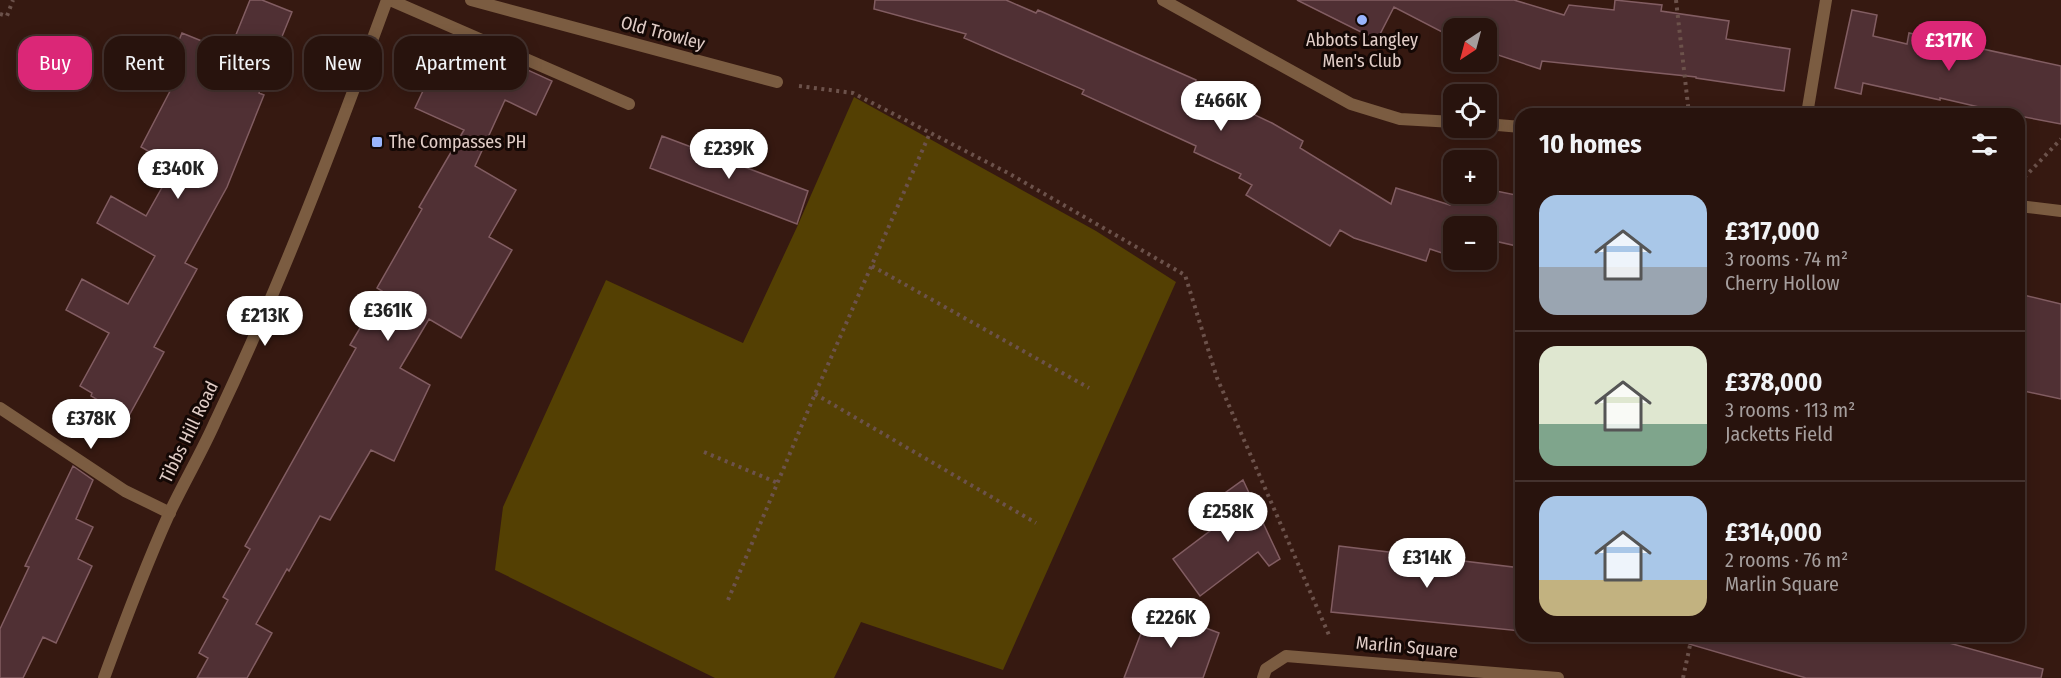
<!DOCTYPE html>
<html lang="en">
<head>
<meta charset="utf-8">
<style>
  :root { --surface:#28130d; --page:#34201b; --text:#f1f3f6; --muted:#a59e9d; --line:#44322e; --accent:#db2777 }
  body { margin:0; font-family:"Fira Sans Condensed",sans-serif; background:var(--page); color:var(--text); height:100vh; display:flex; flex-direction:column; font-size:22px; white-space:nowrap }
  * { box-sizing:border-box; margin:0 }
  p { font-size:20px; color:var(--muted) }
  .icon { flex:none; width:33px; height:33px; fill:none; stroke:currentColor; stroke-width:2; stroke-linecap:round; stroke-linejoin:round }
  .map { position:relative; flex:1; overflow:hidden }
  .sheet { position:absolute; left:1515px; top:108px; width:510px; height:534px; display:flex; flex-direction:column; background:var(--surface); border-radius:18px; box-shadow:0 3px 15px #0003,0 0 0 2px var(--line) }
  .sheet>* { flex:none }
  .banner { position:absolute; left:18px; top:36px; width:570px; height:54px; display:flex; gap:12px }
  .needle { width:39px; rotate:216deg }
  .buttons { position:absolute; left:1443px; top:18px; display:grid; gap:12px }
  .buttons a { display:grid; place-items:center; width:54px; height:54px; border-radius:12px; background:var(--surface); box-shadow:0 3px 15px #0003,0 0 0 2px var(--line); font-size:30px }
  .price { position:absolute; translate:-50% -51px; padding:0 14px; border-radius:21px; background:#fff; color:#222; font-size:20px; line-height:39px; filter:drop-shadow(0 2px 3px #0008) }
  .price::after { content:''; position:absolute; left:50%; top:36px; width:18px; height:14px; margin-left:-9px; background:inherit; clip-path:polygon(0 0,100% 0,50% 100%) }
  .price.current { background:var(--accent); color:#fff }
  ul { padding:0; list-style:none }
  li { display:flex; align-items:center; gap:18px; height:150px; padding:0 24px }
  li+li { border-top:2px solid var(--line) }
  li span { display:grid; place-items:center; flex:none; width:168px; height:120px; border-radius:18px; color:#555 }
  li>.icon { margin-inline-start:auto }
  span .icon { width:72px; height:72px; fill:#fffc; stroke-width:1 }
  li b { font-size:26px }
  h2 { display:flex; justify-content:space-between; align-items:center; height:72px; padding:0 24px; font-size:26px }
  .tag { padding:0 21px; border-radius:18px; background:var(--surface); box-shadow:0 3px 15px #0003,0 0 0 2px var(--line); font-size:21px; line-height:54px }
  .tag.current { background:var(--accent); color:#fff }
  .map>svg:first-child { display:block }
  .green { fill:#544003 }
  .building { fill:#503034; stroke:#825d62; stroke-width:1.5 }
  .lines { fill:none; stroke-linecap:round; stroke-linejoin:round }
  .path { stroke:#6c524b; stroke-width:4; stroke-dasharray:3 4.5; stroke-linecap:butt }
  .service { stroke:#7b5c41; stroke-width:12 }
  .minor { stroke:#7b5c41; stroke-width:12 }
  .tertiary { stroke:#7b5c41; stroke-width:12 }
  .poi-dot { fill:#99b5fd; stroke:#140805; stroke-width:2 }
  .labels { text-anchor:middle; stroke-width:6; stroke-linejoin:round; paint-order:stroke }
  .street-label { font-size:18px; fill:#e1cdc7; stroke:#140805 }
  .poi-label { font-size:18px; fill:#e1cdc7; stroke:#140805 }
</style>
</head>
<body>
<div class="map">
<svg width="2061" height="678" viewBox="0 0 2061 678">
  <rect width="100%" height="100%" fill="#361911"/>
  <path class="green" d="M 854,97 L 1096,231 L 1176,282 L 1003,670 L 861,622 L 834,678 L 715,678 L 495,570 L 503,507 L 606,280 L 743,343 L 797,227 Z"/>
  <path class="building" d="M 250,0 L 262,0 L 292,12 L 259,93 L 264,95 L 227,187 L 185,263 L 197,269 L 154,347 L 164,352 L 120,432 L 96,418 L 103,403 L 91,396 L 92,393 L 80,386 L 109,333 L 66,310 L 82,279 L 128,304 L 155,256 L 97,223 L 111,196 L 146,216 L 174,166 L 141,147 L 180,72 L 168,67 L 182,33 L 229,52 Z
    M 875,0 L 1006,0 L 1036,13 L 1038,10 L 1196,80 L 1194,86 L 1272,123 L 1303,141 L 1300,148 L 1391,204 L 1396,188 L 1450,205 L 1454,194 L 1486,194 L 1486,189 L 1521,196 L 1521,247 L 1490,240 L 1486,252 L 1486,226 L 1454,226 L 1454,257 L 1430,249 L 1426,261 L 1354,238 L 1340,230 L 1330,246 L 1246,195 L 1252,185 L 1239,178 L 1241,174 L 1194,152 L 1196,146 L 1082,94 L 1084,90 L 964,38 L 966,34 L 874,9 Z
    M 1297,0 L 1514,0 L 1564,15 L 1569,5 L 1614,10 L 1615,0 L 1662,5 L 1661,11 L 1729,21 L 1726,39 L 1790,49 L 1784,91 L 1696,78 L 1696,77 L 1542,61 L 1540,69 L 1486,51 L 1486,28 L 1454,28 L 1454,34 L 1445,30 L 1444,33 L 1394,7 L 1377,40 Z
    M 1852,10 L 1877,15 L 1873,36 L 1907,44 L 1909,33 L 2061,66 L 2061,124 L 2019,116 L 2019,114 L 2009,114 L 1940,98 L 1940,100 L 1863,83 L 1861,94 L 1835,88 Z
    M 445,44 L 471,56 L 475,46 L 552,81 L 536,115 L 505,100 L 475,166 L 516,190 L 489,237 L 512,250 L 461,338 L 429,319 L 400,368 L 430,385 L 394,461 L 371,450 L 330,520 L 320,516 L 289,571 L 287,569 L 256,624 L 272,633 L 247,678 L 197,678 L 208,658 L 199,653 L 228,600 L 223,597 L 250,549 L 245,546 L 356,348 L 350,345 L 382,291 L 377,288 L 422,209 L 419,207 L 464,130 L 415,108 Z
    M 662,136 L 808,191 L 797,224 L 650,168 Z
    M 1461,260 L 1484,260 L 1482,267 Z
    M 2019,294 L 2061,304 L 2061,399 L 2019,390 Z
    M 73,466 L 93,480 L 76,519 L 93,527 L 78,559 L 92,566 L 56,643 L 43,637 L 23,678 L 0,678 L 0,629 L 29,567 L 25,566 Z
    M 1243,480 L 1280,559 L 1269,566 L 1258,552 L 1200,596 L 1173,559 L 1231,515 L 1218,498 Z
    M 1339,546 L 1521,568 L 1521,631 L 1331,612 Z
    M 1151,607 L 1219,633 L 1203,678 L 1124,678 Z
    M 1690,636 L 1924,636 L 2043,669 L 2041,678 L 1806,678 L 1689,644 Z"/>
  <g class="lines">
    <path class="path" d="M 1676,0 L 1689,114
      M 0,14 L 7,16 L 13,0
      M 799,86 L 853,93 L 1008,173 L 1185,275 L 1217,378 L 1329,635
      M 2019,183 L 2061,139
      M 872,266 L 1089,388
      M 815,394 L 1036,523
      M 704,452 L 778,483
      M 728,600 L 815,394 L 930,133
      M 1683,678 L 1692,636"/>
    <path class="service" d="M 390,0 L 629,104
      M 471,0 L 777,82"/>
    <path class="minor" d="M 1163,0 L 1351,104 L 1400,119 L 1454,122
      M 1807,114 L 1826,0
      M 1486,124 L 1521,127
      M 2019,206 L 2061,211
      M 0,408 L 125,491 L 170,513
      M 1263,678 L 1266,669 L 1286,656 L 1558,678"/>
    <path class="tertiary" d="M 104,678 C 124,623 145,567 169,514 C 184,482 202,452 216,420 C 281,284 335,142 387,0"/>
  </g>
  <g class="poi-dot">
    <circle cx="1362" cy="20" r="6"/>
    <rect x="371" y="136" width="12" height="12" rx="3"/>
  </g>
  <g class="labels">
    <g class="street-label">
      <text transform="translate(663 33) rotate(15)" y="6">Old Trowley</text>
      <text transform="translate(189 432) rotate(-64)" y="6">Tibbs Hill Road</text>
      <text transform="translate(1407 647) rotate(5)" y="6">Marlin Square</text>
    </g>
    <g class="poi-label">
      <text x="1362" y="46">Abbots Langley<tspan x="1362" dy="21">Men's Club</tspan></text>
      <text x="389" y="148" text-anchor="start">The Compasses PH</text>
    </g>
  </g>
</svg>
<div class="buttons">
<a><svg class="needle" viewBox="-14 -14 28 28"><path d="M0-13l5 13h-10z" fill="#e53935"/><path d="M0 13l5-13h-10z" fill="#a59e9d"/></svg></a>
<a><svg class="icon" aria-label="locate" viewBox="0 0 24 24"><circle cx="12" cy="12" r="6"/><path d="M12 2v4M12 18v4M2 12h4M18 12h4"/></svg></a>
<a>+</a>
<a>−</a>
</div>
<b class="price current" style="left:1949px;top:72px">£317K</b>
<b class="price" style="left:1221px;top:132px">£466K</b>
<b class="price" style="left:729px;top:180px">£239K</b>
<b class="price" style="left:178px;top:200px">£340K</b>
<b class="price" style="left:388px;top:342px">£361K</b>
<b class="price" style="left:265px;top:347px">£213K</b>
<b class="price" style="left:91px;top:450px">£378K</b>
<b class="price" style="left:1228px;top:543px">£258K</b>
<b class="price" style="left:1427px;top:589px">£314K</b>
<b class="price" style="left:1171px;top:649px">£226K</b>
<div class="banner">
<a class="tag current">Buy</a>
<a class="tag">Rent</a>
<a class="tag">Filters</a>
<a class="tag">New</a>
<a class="tag">Apartment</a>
</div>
<section class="sheet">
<h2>10 homes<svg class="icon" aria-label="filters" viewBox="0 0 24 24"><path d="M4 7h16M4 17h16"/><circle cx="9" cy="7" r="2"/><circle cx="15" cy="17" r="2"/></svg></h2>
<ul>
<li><span style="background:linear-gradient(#a9c7e8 60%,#9aa5b1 0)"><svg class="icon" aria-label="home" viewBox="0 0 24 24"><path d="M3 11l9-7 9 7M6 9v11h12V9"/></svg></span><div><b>£317,000</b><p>3 rooms · 74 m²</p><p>Cherry Hollow</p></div></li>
<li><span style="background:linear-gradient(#dfe7d0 65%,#7fa58c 0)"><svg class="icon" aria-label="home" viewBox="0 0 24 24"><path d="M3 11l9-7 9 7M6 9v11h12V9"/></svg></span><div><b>£378,000</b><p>3 rooms · 113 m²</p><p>Jacketts Field</p></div></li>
<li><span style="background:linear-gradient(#a9c7e8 70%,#c2b280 0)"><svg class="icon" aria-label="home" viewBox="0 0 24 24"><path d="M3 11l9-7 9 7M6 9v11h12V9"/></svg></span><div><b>£314,000</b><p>2 rooms · 76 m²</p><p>Marlin Square</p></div></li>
</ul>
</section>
</div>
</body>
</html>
